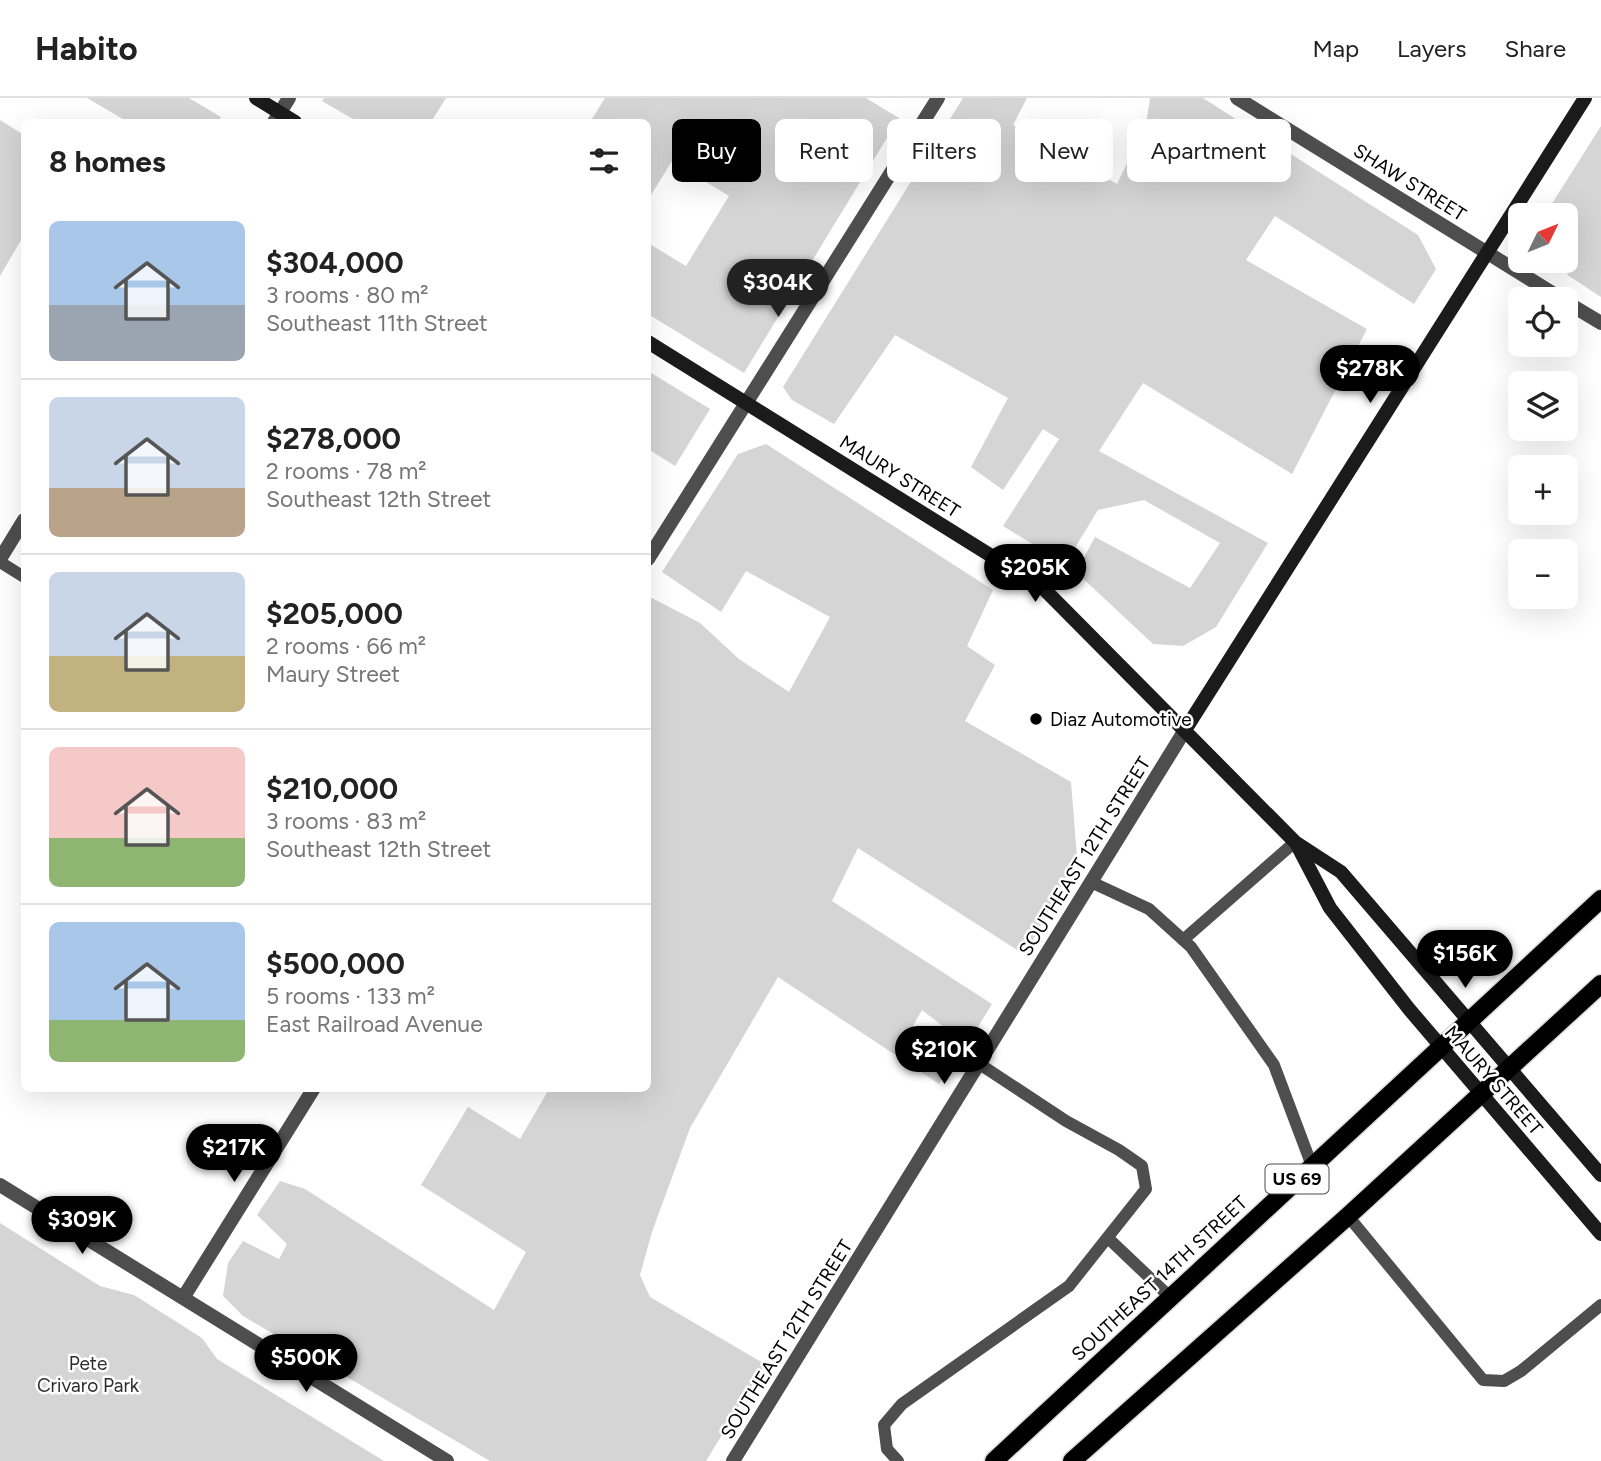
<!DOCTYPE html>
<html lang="en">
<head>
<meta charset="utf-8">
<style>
  :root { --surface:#fff; --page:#f6f6f6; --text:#222; --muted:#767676; --line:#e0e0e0; --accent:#000 }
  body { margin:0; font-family:Figtree,sans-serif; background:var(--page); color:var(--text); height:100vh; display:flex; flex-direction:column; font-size:26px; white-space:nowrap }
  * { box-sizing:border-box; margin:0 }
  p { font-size:23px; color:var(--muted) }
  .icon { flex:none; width:38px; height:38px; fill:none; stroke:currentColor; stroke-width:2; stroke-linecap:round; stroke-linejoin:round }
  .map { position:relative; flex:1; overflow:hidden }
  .side { position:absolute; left:21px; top:21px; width:630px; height:973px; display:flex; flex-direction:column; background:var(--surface); border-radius:10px; box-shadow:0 7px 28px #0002 }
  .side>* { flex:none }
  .hud { position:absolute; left:672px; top:21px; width:665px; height:63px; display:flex; gap:14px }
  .needle { width:46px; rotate:47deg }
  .controls { position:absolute; left:1508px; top:105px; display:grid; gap:14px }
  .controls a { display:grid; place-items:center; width:70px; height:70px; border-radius:10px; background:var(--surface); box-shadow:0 7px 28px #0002; font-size:35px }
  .price { position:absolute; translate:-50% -60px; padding:0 16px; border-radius:24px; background:var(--accent); color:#fff; font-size:23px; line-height:46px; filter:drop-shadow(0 2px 4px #0008) }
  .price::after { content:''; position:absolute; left:50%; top:42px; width:21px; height:16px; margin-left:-10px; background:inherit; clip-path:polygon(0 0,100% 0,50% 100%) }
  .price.active { background:#222; color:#fff }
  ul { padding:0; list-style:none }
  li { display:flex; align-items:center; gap:21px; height:175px; padding:0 28px }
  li+li { border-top:2px solid var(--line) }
  li span { display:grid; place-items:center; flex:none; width:196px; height:140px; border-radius:10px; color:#555 }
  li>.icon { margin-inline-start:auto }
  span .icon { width:84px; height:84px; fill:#fffc; stroke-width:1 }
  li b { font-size:30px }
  h2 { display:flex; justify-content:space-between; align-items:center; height:84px; padding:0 28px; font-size:30px }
  .chip { padding:0 24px; border-radius:10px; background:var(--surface); box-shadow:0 7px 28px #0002; font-size:24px; line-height:63px }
  .chip.active { background:var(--accent); color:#fff }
  header { display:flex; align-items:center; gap:42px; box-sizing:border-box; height:98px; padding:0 35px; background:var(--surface); border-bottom:2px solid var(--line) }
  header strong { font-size:33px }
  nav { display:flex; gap:38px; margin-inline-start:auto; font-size:24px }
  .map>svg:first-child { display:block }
  .green { fill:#d5d5d5 }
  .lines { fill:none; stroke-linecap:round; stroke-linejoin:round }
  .primary-casing { stroke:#dbdbdb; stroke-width:21 }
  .lane { stroke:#4e4e4e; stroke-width:12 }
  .street { stroke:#4e4e4e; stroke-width:14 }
  .secondary { stroke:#1b1b1b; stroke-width:14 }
  .primary { stroke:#000; stroke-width:18 }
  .poi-dot { fill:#000; stroke:#fff; stroke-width:2.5 }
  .labels { text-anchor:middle; stroke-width:5; stroke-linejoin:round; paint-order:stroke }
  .shield { fill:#fff; stroke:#4c4c4c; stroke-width:2 }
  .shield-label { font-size:18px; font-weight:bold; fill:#000 }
  .street-label { font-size:19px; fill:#000; stroke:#fff }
  .poi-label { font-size:19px; fill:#000; stroke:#fff; text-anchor:start }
  .park-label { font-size:19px; fill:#2c2c2c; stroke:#fff }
</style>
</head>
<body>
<header>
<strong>Habito</strong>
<nav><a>Map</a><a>Layers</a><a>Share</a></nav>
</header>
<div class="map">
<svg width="1601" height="1363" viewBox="0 0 1601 1363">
  <rect width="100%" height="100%" fill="#fff"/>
  <path class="green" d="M 87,0 L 189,0 L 221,19 L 218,24 L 128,24 Z
    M 324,0 L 446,0 L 431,24 L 358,24 L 322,3 Z
    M 605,0 L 866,0 L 899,20 L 744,275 L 648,216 L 648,145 L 686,168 L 729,98 L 672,63 L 648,102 L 648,24 L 590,24 Z
    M 963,0 L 1027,0 L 1013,27 L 1117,86 L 1146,26 L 1150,0 L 1203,0 L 1418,137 L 1436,171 L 1414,206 L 1275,118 L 1246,162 L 1367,231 L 1292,376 L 1143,285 L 1099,353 L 1268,445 L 1216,529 L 1183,548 L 1153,546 L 1076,474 L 1095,439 L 1190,490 L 1220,445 L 1144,402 L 1098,412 L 1065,466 L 1003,428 L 1059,341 L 1043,331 L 1003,392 L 971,369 L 1008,300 L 895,237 L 834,326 L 792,302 L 783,289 Z
    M 0,22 L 24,37 L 24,137 L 0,178 Z
    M 1601,28 L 1601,199 L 1569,178 L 1555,163 L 1566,163 L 1566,117 L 1548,117 L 1551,107 Z
    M 648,273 L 710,311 L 675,368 L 648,351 Z
    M 766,346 L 993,492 L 967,548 L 995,567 L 965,623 L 1071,684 L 1077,759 L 1025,857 L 858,750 L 832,803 L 992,906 L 967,947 L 922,912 L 910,933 L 953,960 L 939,986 L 778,879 L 690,1030 L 652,1134 L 640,1177 L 650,1199 L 765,1266 L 706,1363 L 490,1363 L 243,1218 L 223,1198 L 228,1165 L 243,1143 L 279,1161 L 287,1146 L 257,1117 L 280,1083 L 305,1091 L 494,1212 L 526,1154 L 421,1087 L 468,1009 L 520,1041 L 549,991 L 648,990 L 648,498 L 700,525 L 739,561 L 789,594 L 830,519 L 746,473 L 721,514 L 662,474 L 738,356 Z
    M 0,1125 L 100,1188 L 134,1197 L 202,1240 L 217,1261 L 384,1363 L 0,1363 Z"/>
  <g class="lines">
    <defs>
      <path id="primary" d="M 994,1363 L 1601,801
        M 1072,1363 L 1348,1118 L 1601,886"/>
    </defs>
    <use href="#primary" class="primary-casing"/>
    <path class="lane" d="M 0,464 L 24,479
      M 1091,784 L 1149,811 L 1191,849 L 1274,967 L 1312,1068
      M 1183,842 L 1295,744
      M 1348,1118 L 1483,1282 L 1504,1283 L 1521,1273 L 1601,1207
      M 1108,1140 L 1170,1199
      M 898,1363 L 887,1351 L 884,1327 L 902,1306 L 1069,1188 L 1146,1091 L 1142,1068 L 1119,1052 L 1066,1023 L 978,965"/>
    <path class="street" d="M 1237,0 L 1562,201
      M 274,24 L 289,0
      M 1566,204 L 1601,225
      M 0,461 L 24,422
      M 648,461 L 938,0
      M 0,1087 L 447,1363
      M 183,1200 L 314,990
      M 733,1363 L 1185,632"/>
    <path class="secondary" d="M 256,0 L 295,24
      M 648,244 L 1043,490 L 1295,744 L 1341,774 L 1601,1077
      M 1185,632 L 1585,0
      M 1296,745 L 1330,810 L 1409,911 L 1601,1136"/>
    <use href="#primary" class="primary"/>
  </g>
  <circle class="poi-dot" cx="1036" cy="621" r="7"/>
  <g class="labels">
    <rect class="shield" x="1265.5" y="1066.5" width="63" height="29" rx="5"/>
    <g class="shield-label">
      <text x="1297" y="1087">US 69</text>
    </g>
    <g class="street-label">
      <text transform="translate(1410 84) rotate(32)" y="7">SHAW STREET</text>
      <text transform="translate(900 378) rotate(32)" y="7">MAURY STREET</text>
      <text transform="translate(1084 758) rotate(-58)" y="7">SOUTHEAST 12TH STREET</text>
      <text transform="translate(1494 982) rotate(49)" y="7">MAURY STREET</text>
      <text transform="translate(1159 1180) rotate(-43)" y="7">SOUTHEAST 14TH STREET</text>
      <text transform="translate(786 1241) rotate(-58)" y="7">SOUTHEAST 12TH STREET</text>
    </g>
    <g class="poi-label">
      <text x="1050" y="628">Diaz Automotive</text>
    </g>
    <g class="park-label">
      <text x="88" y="1272">Pete<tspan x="88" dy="22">Crivaro Park</tspan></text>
    </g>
  </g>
</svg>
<div class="controls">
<a><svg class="needle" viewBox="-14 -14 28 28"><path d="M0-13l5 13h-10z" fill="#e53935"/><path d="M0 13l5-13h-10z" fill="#767676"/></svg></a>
<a><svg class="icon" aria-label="locate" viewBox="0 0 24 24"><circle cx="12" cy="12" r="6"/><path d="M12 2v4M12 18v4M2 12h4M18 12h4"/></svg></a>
<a><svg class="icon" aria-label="layers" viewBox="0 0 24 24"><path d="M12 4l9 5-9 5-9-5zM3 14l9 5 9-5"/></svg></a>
<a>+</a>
<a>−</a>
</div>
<b class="price active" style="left:778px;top:221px">$304K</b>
<b class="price" style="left:1370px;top:307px">$278K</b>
<b class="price" style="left:1035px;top:506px">$205K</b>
<b class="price" style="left:1465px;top:892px">$156K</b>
<b class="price" style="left:944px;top:988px">$210K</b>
<b class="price" style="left:234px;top:1086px">$217K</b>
<b class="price" style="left:82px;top:1158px">$309K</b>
<b class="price" style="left:306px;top:1296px">$500K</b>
<div class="hud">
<a class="chip active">Buy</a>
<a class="chip">Rent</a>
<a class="chip">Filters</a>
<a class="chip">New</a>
<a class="chip">Apartment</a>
</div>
<section class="side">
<h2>8 homes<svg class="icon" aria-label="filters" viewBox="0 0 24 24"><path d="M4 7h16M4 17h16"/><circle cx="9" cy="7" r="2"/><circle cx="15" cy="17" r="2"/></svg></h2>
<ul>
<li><span style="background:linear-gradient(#a9c7e8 60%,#9aa5b1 0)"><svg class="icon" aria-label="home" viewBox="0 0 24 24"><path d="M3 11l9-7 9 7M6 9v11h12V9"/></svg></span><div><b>$304,000</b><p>3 rooms · 80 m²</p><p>Southeast 11th Street</p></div></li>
<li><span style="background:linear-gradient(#c9d6e8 65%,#b9a48a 0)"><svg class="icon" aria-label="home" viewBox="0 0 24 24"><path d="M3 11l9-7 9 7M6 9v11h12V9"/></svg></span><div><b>$278,000</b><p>2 rooms · 78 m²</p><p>Southeast 12th Street</p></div></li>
<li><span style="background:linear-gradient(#c9d6e8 60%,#c2b280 0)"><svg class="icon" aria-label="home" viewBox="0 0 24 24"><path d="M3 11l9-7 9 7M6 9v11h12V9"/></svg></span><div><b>$205,000</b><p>2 rooms · 66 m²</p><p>Maury Street</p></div></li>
<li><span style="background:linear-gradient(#f6c9c9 65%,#8fb573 0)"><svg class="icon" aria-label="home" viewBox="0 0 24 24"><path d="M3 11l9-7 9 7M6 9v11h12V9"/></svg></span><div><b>$210,000</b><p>3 rooms · 83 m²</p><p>Southeast 12th Street</p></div></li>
<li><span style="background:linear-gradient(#a9c7e8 70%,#8fb573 0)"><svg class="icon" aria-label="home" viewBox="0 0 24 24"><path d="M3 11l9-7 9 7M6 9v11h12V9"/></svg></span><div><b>$500,000</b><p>5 rooms · 133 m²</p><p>East Railroad Avenue</p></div></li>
</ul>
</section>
</div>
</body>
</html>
